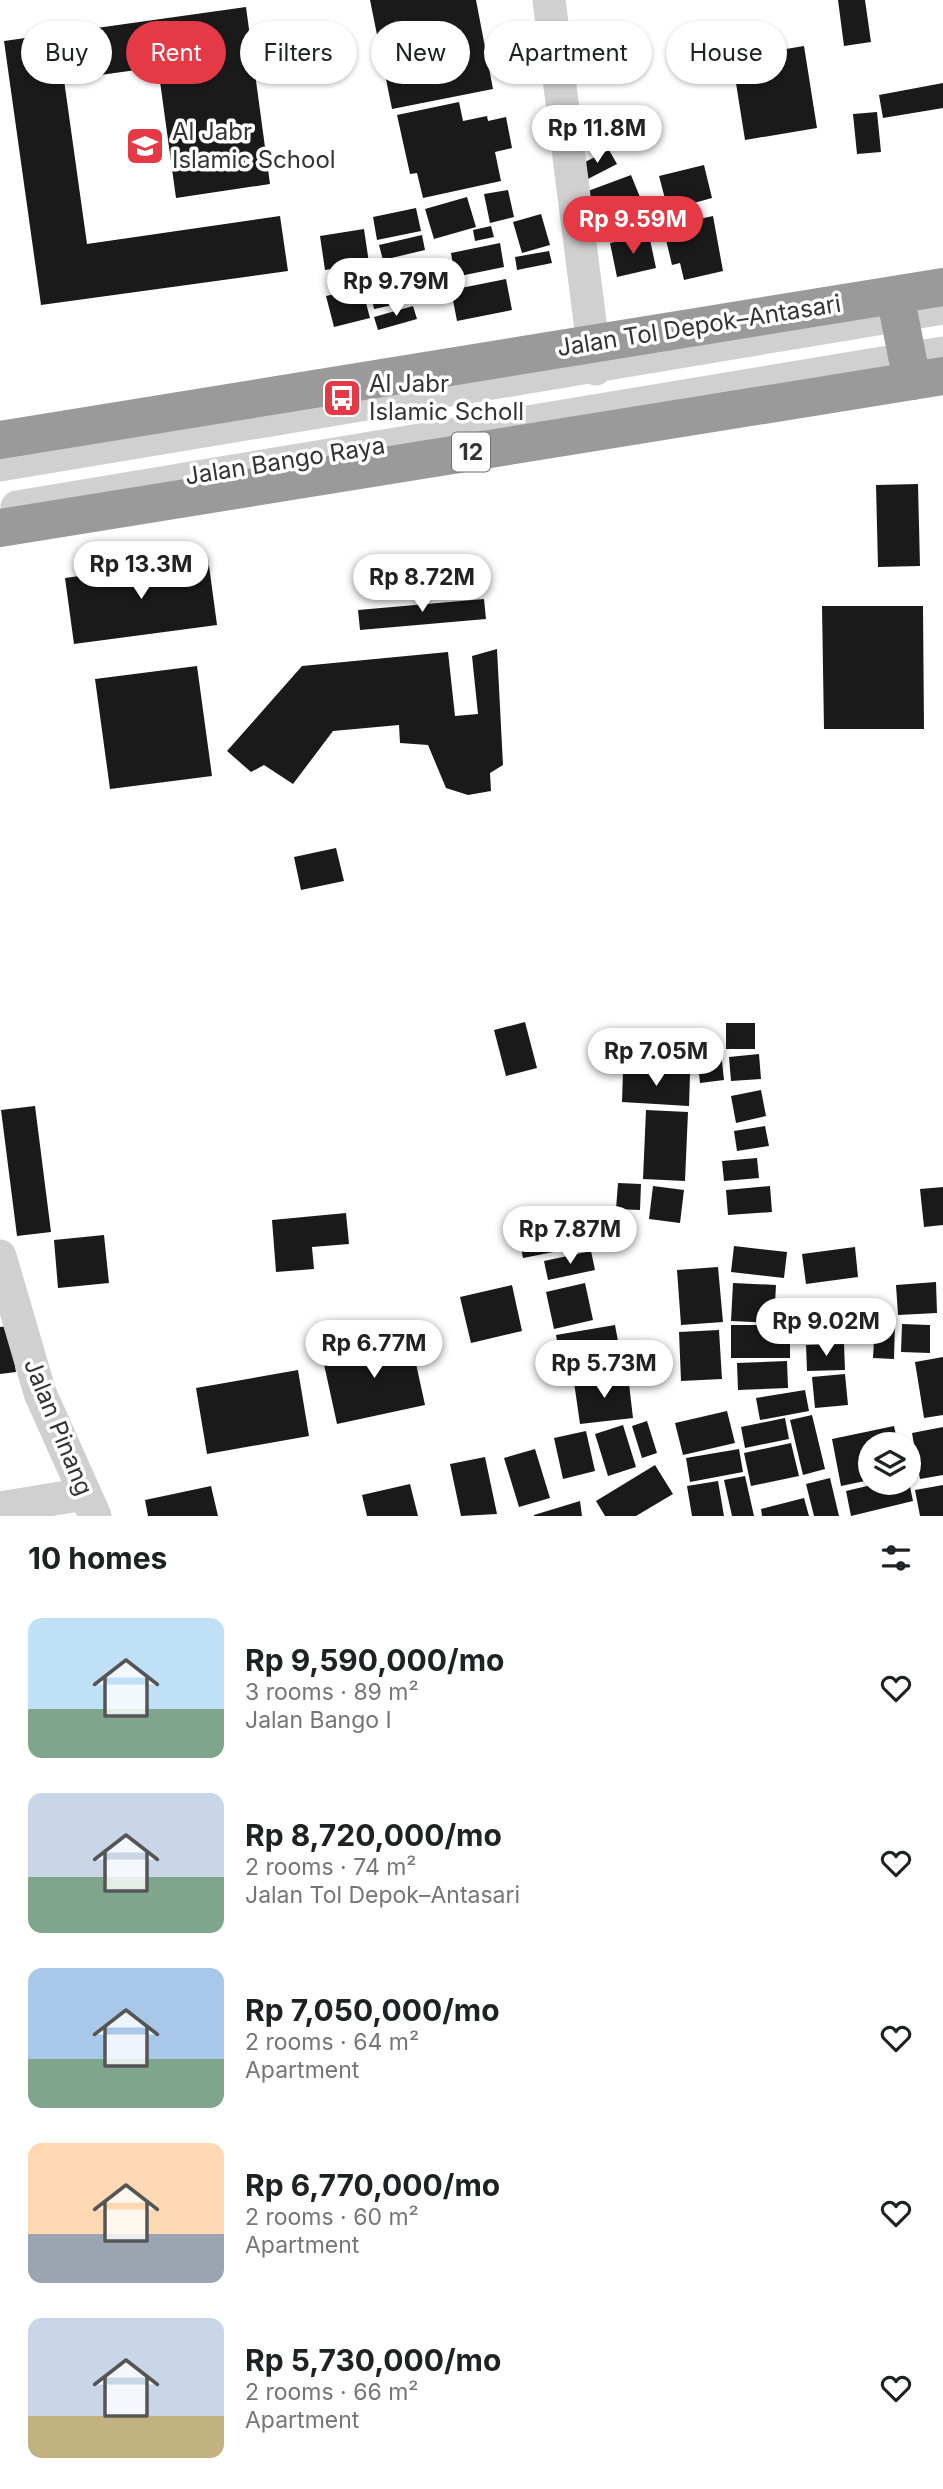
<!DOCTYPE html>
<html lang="en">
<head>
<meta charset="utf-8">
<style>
  :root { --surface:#fff; --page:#f6f6f6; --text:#202124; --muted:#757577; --accent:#e63946 }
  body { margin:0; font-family:Inter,sans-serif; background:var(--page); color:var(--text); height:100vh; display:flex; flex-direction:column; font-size:26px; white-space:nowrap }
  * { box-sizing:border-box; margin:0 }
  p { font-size:23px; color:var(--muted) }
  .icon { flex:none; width:38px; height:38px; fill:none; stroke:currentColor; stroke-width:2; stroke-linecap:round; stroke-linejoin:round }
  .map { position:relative; height:1516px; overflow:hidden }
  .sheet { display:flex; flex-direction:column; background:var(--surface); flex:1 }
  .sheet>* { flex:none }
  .top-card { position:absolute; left:21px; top:21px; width:901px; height:63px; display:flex; gap:14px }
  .fabs { position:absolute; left:858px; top:1432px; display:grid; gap:14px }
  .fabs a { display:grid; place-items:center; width:63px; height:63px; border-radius:50%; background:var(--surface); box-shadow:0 2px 5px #0004; font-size:35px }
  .price { position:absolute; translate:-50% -60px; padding:0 16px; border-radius:24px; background:#fff; color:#222; font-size:23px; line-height:46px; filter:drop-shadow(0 2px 4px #0008) }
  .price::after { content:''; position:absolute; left:50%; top:42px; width:21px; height:16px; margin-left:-10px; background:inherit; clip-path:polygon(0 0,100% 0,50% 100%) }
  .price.selected { background:var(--accent); color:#fff }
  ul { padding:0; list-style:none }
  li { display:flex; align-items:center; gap:21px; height:175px; padding:0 28px }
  li span { display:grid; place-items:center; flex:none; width:196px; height:140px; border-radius:14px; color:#555 }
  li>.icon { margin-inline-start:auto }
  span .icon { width:84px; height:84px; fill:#fffc; stroke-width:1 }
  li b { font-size:30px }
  h2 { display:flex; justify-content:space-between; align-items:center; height:84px; padding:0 28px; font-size:30px }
  .pill { padding:0 24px; border-radius:32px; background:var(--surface); box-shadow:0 2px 5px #0004; font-size:24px; line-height:63px }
  .pill.selected { background:var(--accent); color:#fff }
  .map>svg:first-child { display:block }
  .building { fill:#1a1a1a }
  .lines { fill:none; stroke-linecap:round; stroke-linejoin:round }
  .minor { stroke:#d0d0d0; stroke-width:33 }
  .highway { stroke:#9a9a9a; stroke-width:38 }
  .highway-bridge { stroke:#9a9a9a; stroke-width:38 }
  .labels { text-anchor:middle; stroke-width:7; stroke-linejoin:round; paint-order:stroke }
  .shield { fill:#fff; stroke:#707070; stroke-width:2 }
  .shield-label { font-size:23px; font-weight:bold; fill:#333 }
  .poi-label { font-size:24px; fill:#333; stroke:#fff; text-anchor:start }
  .street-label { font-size:24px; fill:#333; stroke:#fff }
</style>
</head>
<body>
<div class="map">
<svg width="943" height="1516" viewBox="0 0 943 1516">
  <rect width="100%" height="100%" fill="#fff"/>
  <path class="building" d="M 370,0 L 476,0 L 493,89 L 392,109 Z
    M 838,0 L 865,0 L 871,42 L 844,46 Z
    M 246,7 L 270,184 L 176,198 L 158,67 L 64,80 L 87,244 L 280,216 L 288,271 L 41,305 L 4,41 Z
    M 804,46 L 817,128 L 745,140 L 732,58 Z
    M 943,83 L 943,108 L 883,118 L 879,95 Z
    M 459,102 L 463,121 L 487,116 L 488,121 L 506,117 L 512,148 L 495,152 L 501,181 L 423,198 L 417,173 L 410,174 L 397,115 Z
    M 877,112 L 881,152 L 857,154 L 853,114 Z
    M 609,150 L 617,164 L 584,181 L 577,166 Z
    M 704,165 L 712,198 L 668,210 L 659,176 Z
    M 631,175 L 642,202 L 599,218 L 588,191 Z
    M 508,190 L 514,217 L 490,223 L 484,194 Z
    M 467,197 L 476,227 L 434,239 L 425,209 Z
    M 416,208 L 421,231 L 377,240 L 373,217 Z
    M 541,214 L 550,245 L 522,253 L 513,222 Z
    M 713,216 L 723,271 L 684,280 L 680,263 L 672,265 L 663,227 Z
    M 491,226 L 494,237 L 475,241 L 473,230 Z
    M 364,229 L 369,263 L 325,270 L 320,236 Z
    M 422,235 L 425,250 L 383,260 L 379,245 Z
    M 649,235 L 656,268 L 617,277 L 610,243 Z
    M 500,243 L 504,267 L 455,277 L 451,253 Z
    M 549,251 L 552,263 L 517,270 L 515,257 Z
    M 428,260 L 435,296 L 374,309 L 367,273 Z
    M 506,279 L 512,310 L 457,321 L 451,290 Z
    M 362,288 L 370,318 L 334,327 L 326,296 Z
    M 413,306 L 417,319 L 378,330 L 374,317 Z
    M 918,484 L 920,566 L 878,567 L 876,485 Z
    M 208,558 L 217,625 L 74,644 L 65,578 Z
    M 484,599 L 486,619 L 360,630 L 358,610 Z
    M 822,606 L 923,606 L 924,729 L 824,729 Z
    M 497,649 L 503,765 L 490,773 L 491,791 L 468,795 L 446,788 L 428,745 L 400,743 L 399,725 L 333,731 L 293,784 L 264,765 L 251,772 L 227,751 L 302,666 L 448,652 L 455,716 L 478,714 L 472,656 Z
    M 197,666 L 212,776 L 110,789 L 95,679 Z
    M 336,848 L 344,881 L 301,890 L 294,857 Z
    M 525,1022 L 537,1068 L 506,1076 L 494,1030 Z
    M 726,1023 L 755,1023 L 755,1049 L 726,1049 Z
    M 622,1031 L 681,1032 L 681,1058 L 622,1057 Z
    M 721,1052 L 724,1080 L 700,1083 L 697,1055 Z
    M 759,1054 L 761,1079 L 731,1081 L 729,1057 Z
    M 623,1071 L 690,1074 L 689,1106 L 622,1102 Z
    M 761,1090 L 766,1116 L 736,1123 L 731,1096 Z
    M 35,1106 L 51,1232 L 17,1236 L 1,1110 Z
    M 646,1110 L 688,1112 L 685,1181 L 643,1179 Z
    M 765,1126 L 769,1146 L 737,1151 L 734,1131 Z
    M 757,1158 L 759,1178 L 724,1181 L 722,1161 Z
    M 618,1183 L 641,1184 L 640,1210 L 616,1209 Z
    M 653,1186 L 684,1190 L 680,1223 L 649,1219 Z
    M 770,1186 L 772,1212 L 728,1215 L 726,1190 Z
    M 943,1187 L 943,1225 L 924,1227 L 920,1189 Z
    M 346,1213 L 349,1244 L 312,1247 L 314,1269 L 276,1272 L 272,1220 Z
    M 574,1222 L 579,1247 L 523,1258 L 518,1233 Z
    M 104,1235 L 109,1283 L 58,1288 L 54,1240 Z
    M 734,1246 L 787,1252 L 784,1278 L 731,1272 Z
    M 855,1247 L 858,1277 L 806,1284 L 802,1254 Z
    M 591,1251 L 595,1270 L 548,1280 L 544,1261 Z
    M 718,1267 L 723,1322 L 681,1325 L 677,1270 Z
    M 936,1282 L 937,1313 L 898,1315 L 896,1285 Z
    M 585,1283 L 593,1320 L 554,1329 L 546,1292 Z
    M 733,1283 L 776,1285 L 774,1323 L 731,1321 Z
    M 512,1285 L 522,1331 L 471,1343 L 460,1297 Z
    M 819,1316 L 820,1337 L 800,1339 L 799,1317 Z
    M 875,1321 L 895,1322 L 894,1359 L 873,1358 Z
    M 868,1324 L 868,1338 L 827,1340 L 826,1325 Z
    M 902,1324 L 930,1325 L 930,1353 L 901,1352 Z
    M 615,1325 L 621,1357 L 562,1368 L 556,1335 Z
    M 731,1325 L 790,1325 L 790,1358 L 731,1358 Z
    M 9,1326 L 16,1372 L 0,1374 L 0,1327 Z
    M 719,1330 L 722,1379 L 681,1381 L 679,1332 Z
    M 410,1336 L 425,1405 L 337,1424 L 322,1355 Z
    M 844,1344 L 845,1370 L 807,1371 L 806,1345 Z
    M 943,1357 L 943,1415 L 924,1418 L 915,1362 Z
    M 787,1361 L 788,1388 L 738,1390 L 737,1363 Z
    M 298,1370 L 309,1436 L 207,1454 L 196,1388 Z
    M 845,1374 L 848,1405 L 815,1408 L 812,1377 Z
    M 628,1375 L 633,1418 L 580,1424 L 574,1382 Z
    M 805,1390 L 809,1411 L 760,1420 L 756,1398 Z
    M 727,1411 L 735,1443 L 683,1455 L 675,1423 Z
    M 812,1415 L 825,1469 L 803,1475 L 790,1420 Z
    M 785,1418 L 789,1439 L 745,1448 L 741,1427 Z
    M 647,1421 L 657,1453 L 642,1458 L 632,1426 Z
    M 623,1425 L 636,1467 L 608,1476 L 595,1434 Z
    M 894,1426 L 898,1444 L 870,1444 L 870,1480 L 841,1486 L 832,1439 Z
    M 943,1427 L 943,1475 L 920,1479 L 912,1433 Z
    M 586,1431 L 595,1471 L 563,1479 L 554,1438 Z
    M 791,1443 L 799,1476 L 751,1486 L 744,1453 Z
    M 535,1449 L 550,1498 L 519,1507 L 504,1458 Z
    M 739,1449 L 743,1472 L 690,1482 L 686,1458 Z
    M 485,1457 L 497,1514 L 461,1516 L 450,1464 Z
    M 655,1465 L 673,1494 L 636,1516 L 605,1516 L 596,1501 Z
    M 745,1476 L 754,1516 L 732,1516 L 724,1480 Z
    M 830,1478 L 839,1516 L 814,1516 L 806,1484 Z
    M 718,1481 L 724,1516 L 692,1516 L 687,1486 Z
    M 884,1482 L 909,1482 L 913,1501 L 851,1516 L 846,1491 Z
    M 410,1484 L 418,1516 L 367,1516 L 362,1495 Z
    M 943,1485 L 943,1516 L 920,1516 L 915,1490 Z
    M 211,1486 L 218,1516 L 148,1516 L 145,1500 Z
    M 804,1498 L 809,1516 L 762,1516 L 761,1509 Z
    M 580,1501 L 582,1516 L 534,1516 L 534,1515 Z"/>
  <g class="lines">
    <path class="minor" d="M 549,0 L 596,369
      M 0,465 L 943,308
      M 17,507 L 943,353
      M 0,1256 L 40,1393 L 95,1516
      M 0,1508 L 85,1494"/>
    <path class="highway" d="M 0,528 L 943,376"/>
    <path class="highway-bridge" d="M 895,295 L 912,381
      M 0,440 L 943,287"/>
  </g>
  <defs>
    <symbol id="school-square" viewBox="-11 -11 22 22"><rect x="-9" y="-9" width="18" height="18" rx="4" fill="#e63946" stroke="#fff"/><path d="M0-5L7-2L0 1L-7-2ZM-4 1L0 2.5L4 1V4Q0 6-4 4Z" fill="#fff"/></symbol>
    <symbol id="bus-square" viewBox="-11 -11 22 22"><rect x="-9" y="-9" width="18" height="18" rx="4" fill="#e63946" stroke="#fff"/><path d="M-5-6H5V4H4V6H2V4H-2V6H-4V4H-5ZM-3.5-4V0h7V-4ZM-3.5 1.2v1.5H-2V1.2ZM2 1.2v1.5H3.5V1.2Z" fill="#fff"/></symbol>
  </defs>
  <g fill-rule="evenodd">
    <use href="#school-square" x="123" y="124" width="44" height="44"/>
    <use href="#bus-square" x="320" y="376" width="44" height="44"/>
  </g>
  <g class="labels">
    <rect class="shield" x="452" y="432.5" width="38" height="39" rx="5"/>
    <g class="shield-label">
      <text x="471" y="460">12</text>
    </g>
    <g class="poi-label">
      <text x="172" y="140">Al Jabr<tspan x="172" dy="28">Islamic School</tspan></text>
      <text x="369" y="392">Al Jabr<tspan x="369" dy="28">Islamic Scholl</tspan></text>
    </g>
    <g class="street-label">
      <text transform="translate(699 326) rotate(-9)" y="8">Jalan Tol Depok–Antasari</text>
      <text transform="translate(285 461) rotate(-9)" y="8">Jalan Bango Raya</text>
      <text transform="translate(58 1427) rotate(68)" y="8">Jalan Pinang</text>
    </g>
  </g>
</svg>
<div class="fabs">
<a><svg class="icon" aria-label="layers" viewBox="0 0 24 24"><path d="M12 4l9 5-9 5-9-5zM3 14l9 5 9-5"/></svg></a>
</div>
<b class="price" style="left:597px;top:165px">Rp 11.8M</b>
<b class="price selected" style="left:633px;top:256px">Rp 9.59M</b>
<b class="price" style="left:396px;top:318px">Rp 9.79M</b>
<b class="price" style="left:141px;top:601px">Rp 13.3M</b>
<b class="price" style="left:422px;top:614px">Rp 8.72M</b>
<b class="price" style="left:656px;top:1088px">Rp 7.05M</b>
<b class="price" style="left:570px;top:1266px">Rp 7.87M</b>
<b class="price" style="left:826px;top:1358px">Rp 9.02M</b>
<b class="price" style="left:374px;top:1380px">Rp 6.77M</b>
<b class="price" style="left:604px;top:1400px">Rp 5.73M</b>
<div class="top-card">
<a class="pill">Buy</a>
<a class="pill selected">Rent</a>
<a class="pill">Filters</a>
<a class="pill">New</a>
<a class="pill">Apartment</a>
<a class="pill">House</a>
</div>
</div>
<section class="sheet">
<h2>10 homes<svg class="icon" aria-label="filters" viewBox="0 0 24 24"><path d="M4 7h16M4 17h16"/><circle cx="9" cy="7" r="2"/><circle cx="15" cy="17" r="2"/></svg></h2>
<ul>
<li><span style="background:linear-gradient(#bfe0f5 65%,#7fa58c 0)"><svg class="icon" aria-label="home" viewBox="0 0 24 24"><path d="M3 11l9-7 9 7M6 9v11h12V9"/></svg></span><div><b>Rp 9,590,000/mo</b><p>3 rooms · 89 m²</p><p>Jalan Bango I</p></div><svg class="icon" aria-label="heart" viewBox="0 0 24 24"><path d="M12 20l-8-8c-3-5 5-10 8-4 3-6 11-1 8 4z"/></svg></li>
<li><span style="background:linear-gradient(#c9d6e8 60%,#7fa58c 0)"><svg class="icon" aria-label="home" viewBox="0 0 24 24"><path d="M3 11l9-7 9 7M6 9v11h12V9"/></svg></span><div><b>Rp 8,720,000/mo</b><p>2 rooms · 74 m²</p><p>Jalan Tol Depok–Antasari</p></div><svg class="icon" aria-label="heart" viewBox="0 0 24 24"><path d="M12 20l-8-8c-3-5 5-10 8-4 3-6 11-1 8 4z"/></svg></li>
<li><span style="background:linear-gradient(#a9c7e8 65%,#7fa58c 0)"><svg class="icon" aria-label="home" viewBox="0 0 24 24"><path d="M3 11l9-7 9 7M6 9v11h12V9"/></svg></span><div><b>Rp 7,050,000/mo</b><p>2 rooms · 64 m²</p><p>Apartment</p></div><svg class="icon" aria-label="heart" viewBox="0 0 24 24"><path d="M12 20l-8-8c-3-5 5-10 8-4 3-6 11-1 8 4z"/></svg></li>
<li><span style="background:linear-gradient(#ffd9b3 65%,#9aa5b1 0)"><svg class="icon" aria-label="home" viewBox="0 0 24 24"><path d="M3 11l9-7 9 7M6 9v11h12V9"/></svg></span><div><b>Rp 6,770,000/mo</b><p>2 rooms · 60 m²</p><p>Apartment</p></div><svg class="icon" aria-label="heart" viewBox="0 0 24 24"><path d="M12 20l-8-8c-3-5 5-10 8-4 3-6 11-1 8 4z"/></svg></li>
<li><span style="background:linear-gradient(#c9d6e8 70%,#c2b280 0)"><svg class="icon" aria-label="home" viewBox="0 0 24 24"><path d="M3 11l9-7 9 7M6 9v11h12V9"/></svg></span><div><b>Rp 5,730,000/mo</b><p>2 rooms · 66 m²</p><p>Apartment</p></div><svg class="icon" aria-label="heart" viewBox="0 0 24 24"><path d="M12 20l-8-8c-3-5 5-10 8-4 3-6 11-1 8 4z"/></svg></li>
</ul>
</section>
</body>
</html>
